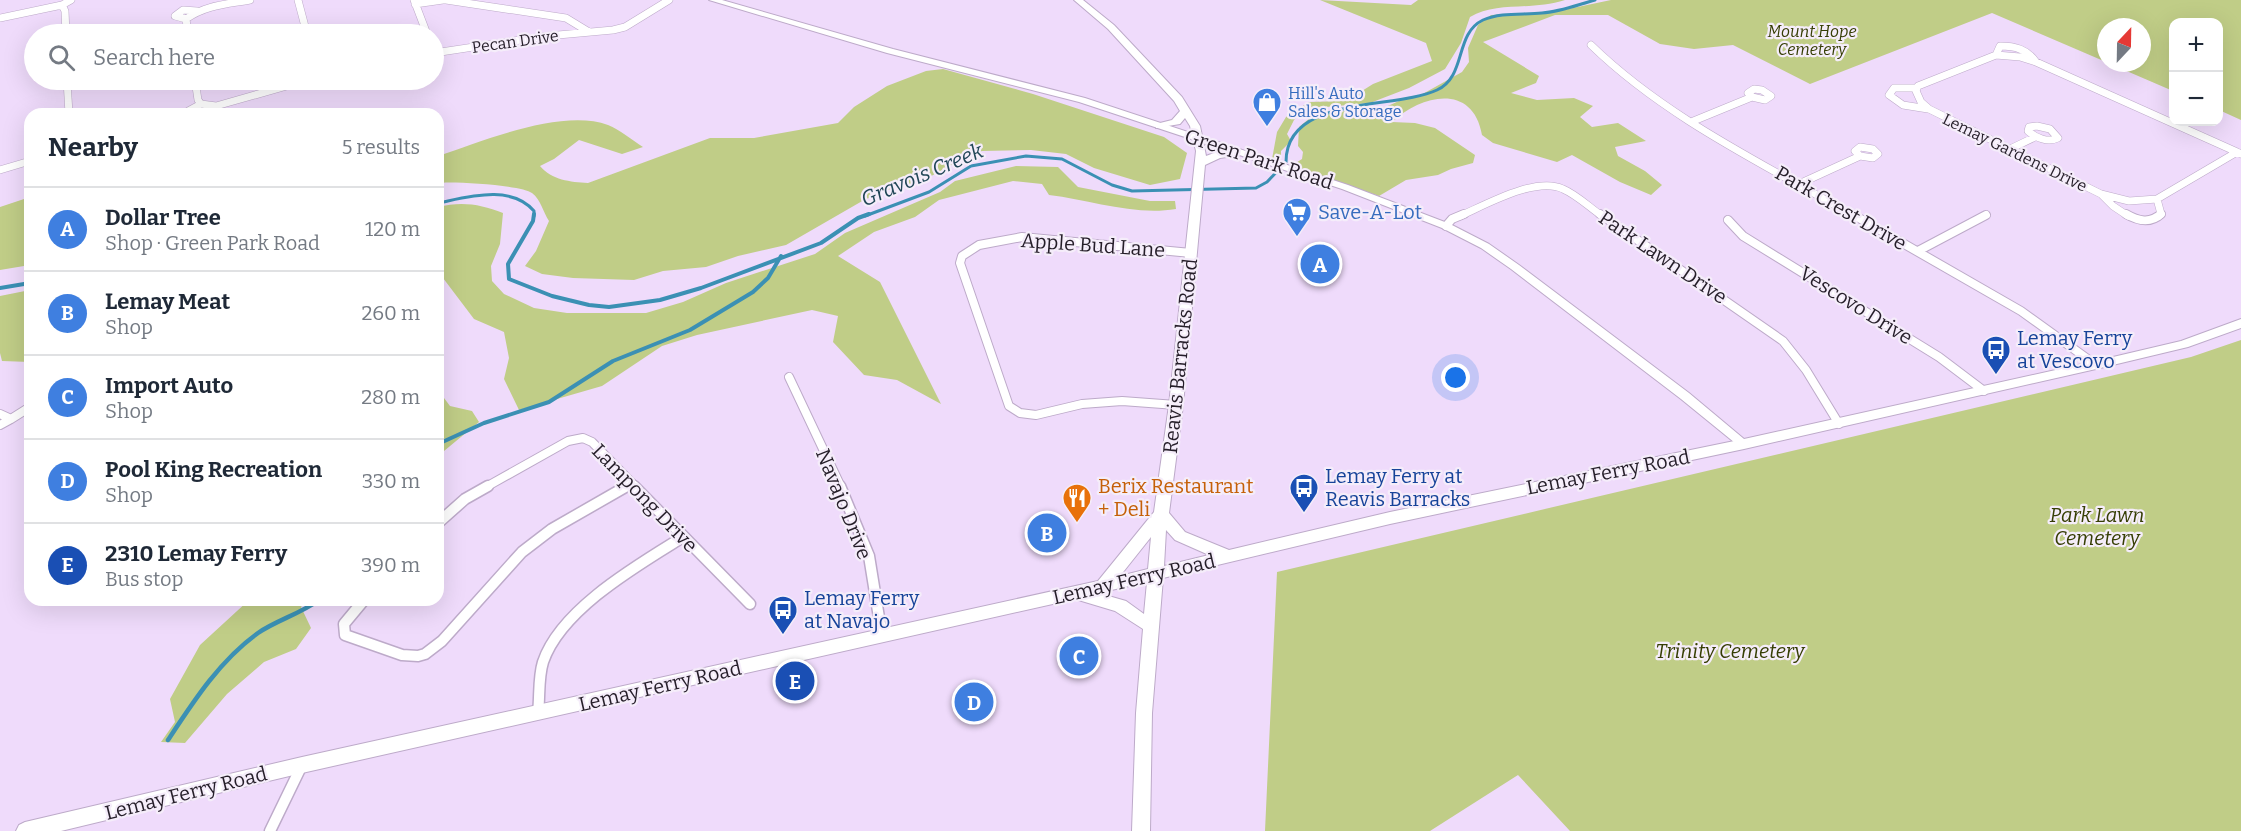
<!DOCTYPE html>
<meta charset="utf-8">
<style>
:root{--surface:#fff;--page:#f2f2f3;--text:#1f2937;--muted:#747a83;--line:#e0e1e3;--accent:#ea580c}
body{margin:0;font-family:Bitter,serif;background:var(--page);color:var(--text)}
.controls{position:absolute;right:18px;top:18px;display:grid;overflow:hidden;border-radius:12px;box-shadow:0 6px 24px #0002}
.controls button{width:54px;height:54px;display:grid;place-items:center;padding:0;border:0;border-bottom:2px solid var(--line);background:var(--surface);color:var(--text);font:30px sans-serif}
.compass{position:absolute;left:2097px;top:18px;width:54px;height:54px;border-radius:50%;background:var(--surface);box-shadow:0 6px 24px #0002;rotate:22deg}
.you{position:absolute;left:1456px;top:378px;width:21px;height:21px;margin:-15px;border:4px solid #fff;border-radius:50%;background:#1a73e8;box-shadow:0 0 0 9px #1a73e833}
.badge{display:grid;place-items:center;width:39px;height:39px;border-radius:50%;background:var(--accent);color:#fff;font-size:20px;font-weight:700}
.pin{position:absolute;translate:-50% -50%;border:3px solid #fff;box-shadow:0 2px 6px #0006}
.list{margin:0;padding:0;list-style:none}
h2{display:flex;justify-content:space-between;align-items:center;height:78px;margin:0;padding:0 24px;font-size:26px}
h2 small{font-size:20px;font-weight:400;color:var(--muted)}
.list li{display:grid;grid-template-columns:39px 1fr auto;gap:18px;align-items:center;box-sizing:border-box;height:84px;padding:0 24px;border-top:2px solid var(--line)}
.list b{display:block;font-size:22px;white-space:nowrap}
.list p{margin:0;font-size:20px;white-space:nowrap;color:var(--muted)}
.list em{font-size:20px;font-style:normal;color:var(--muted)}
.icon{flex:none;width:33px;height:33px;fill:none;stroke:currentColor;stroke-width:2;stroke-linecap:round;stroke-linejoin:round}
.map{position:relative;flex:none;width:2241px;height:831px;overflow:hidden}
.search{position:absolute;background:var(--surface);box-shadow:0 6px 24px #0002;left:24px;top:24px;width:420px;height:66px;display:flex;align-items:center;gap:15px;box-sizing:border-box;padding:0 21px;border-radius:33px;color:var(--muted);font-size:22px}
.panel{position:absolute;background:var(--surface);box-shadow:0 6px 24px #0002;left:24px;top:108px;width:420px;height:498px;border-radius:18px}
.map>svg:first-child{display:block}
.green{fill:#c0cd87}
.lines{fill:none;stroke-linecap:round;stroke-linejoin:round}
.stream-far2{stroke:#3b90b4;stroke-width:3}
.stream-far1{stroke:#3b90b4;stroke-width:4}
.stream{stroke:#3b90b4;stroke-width:4.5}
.minor-far2-casing{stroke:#bdaac9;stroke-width:8}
.minor-far1-casing{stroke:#bdaac9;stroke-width:10}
.minor-casing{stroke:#bdaac9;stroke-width:13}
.tertiary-casing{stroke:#bdaac9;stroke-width:2}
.secondary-casing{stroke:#bdaac9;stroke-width:2}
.minor-far2{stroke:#fff;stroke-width:7}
.minor-far1{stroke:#fff;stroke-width:8}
.minor{stroke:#fff;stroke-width:10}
.tertiary{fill:#fff;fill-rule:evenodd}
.secondary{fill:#fff;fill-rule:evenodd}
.labels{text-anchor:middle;stroke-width:4.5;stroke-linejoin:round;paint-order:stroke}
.far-park-label{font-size:16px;font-style:italic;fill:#363e04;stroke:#f5edfa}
.far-street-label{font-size:16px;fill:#251e29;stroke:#f5edfa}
.far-shop-label{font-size:16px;fill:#366cbe;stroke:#f5edfa;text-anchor:start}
.street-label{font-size:20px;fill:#251e29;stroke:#f5edfa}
.shop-label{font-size:20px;fill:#366cbe;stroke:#f5edfa;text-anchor:start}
.transit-label{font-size:20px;fill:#164399;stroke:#f5edfa;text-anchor:start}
.food-label{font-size:20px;fill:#c56008;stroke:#f5edfa;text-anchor:start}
.park-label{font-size:20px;font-style:italic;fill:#363e04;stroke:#f5edfa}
.water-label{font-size:21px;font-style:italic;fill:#214657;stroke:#f5edfa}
</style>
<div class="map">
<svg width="2241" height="831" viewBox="0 0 2241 831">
<rect width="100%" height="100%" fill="#efdbfb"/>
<path class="green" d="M1320 0 1411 5 1418 0H1565C1532 11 1497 1 1470 17L1461 43 1445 69 1409 88 1370 103 1304 109 1294 120 1287 134 1291 141 1281 151V162L1272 159 1277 132 1286 117 1309 102 1346 101 1373 84 1432 61 1426 43Z
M1611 0H2241V120L2219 110 2218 22H2174L2173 91 2108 63H2142V27H2106V62L1992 13 1810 84 1733 45 1694 49 1660 44 1608 15H1555L1483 42 1539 76 1536 83 1511 93 1537 100 1574 98 1593 106 1580 117 1592 127 1618 123 1646 141 1615 147 1618 156 1645 171 1662 185 1651 195 1620 182 1572 155 1557 162 1493 143 1482 135C1473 83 1422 94 1392 122L1415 123 1435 128 1475 155 1473 163 1451 169 1438 175 1406 180 1379 196 1291 166 1302 159 1303 152 1298 146 1299 127 1310 118 1332 112 1381 109 1399 101 1419 96 1462 72 1469 62 1468 48 1478 25 1491 15 1554 12Z
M943 69 1033 94 1164 137 1187 153 1180 179 1150 185 1094 168 1066 154 1031 150 982 151 970 155 922 181 891 189 864 200 786 245 738 256 706 267 663 271 634 280 573 278 542 274 525 266 536 251 549 221C543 212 541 200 532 193 522 185 452 181 438 183V156C483 141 562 108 608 125 620 130 632 140 643 147L622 154 579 140 554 159 540 166C552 180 570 182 588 183L710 138H754L838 123 854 107 887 86 926 71Z
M1016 166 1058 167 1078 187 1150 201H1175L1176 209C1134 216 1091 200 1049 195L1042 184 1013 181 939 200 915 217 874 232 838 256 880 282 941 404 897 380 864 375 833 342 838 316 812 310 697 335 662 346 602 386 519 410 504 379 509 358 504 332 474 319 443 278 438 277V207C461 201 481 204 503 213L500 244 491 266 492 281 504 294 534 308 567 313H646L683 302 726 283 815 254 845 233 940 192 955 181Z
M30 197V265L0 270V207Z
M30 290V362L2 361 0 353V296Z
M2241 340V831H1570L1518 775 1430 831H1265L1277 572 2191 357Z
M438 390 450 406 472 411 479 422 438 456Z
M249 600H307L301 607 311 628 296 649 264 662 227 694 185 743 161 742 175 722 170 699 200 645Z"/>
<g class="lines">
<path class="stream-far2" d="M438 203C468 197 511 184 534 211V216
M865 216 929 192 971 166 1026 156 1062 159 1112 185 1132 191 1256 188 1267 182 1286 162C1286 95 1394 110 1437 90 1467 76 1454 34 1483 20 1501 12 1523 15 1542 13 1560 12 1577 5 1595 0"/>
<path class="stream-far1" d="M534 214 533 221 508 264 509 279 552 296 589 305 609 307 660 300 701 288 821 243 858 218 869 214
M0 288 30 283
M438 444 484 423 549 402 613 361 690 330 753 292 768 278 781 256"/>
<path class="stream" d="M168 740C193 702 220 660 258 633 277 620 300 614 319 600"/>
<g class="minor-far2-casing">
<path id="minor-far2" d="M298 0 307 34
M414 0 427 34
M446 0 566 18 589 32
M415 4 443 0
M62 5 65 11 66 34
M0 18 62 5 71 0
M186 19 175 16 183 10 197 11
M188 34 186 19C205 5 228 4 250 0
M1591 45C1666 118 1764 164 1854 216
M434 53 547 36 613 30 625 27 669 0
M1996 55 2000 46C2015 46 2027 49 2036 62
M1996 55 2020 57 2036 62 2237 152 2157 199 2129 201 2101 194 1929 109 1921 102 1916 91 1918 86Z
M67 80 69 114
M195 80 198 100 201 104 216 106 308 80
M1917 88H1894L1889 95 1903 105 1928 109
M1754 89 1762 90 1771 96 1765 100 1752 97 1748 93Z
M187 114 188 111 201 104
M1691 122 1752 97
M2037 126 2050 129 2058 138C2048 143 2036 138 2028 131L2029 127Z
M1860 147 1873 149 1878 154 1873 158 1860 156 1855 151Z
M2010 149 2035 137
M2237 152 2241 154
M0 170 30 161
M1799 184 1860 156
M2101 194 2113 206 2128 216
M2157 199 2161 214 2159 216
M1460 216C1485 205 1536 176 1563 189 1577 195 1589 207 1602 216"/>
</g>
<g class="minor-far1-casing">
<path id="minor-far1" d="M1600 214 1783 341 1806 370 1839 424
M1852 214 2021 311 2096 365
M2126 214C2138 221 2150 224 2161 214
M1728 220 1743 236 1939 357 1984 391
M1446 226 1452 219 1464 214
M1918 251 1986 215
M789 377 841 487
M1176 405 1122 401 1082 404 1036 415 1020 413 1009 406 960 263 962 256 979 245 1022 237 1191 253
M0 414 11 419 30 407
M0 425 11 419
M486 487 568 441 583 438 592 442 636 487
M624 487 632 483"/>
</g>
<g class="minor-casing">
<path id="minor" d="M634 486 750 604
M840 486 869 556 882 636
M438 523 465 499 488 486
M364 600 344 624 345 635 402 655 418 656 425 654 442 641 522 552 552 529 627 486
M538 713C540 696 538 678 543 662 561 609 638 565 683 537
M270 831 302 765"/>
</g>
<g class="tertiary-casing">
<path id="tertiary" d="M709 0H722L893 49 1085 98 1348 185 1450 224 1489 244 1519 265 1689 393 1750 444 1748 447H1740L1681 399 1511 269 1481 248 1442 228 1342 189 1079 102 887 53Z"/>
</g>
<g class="secondary-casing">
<path id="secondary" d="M1074 0H1083L1114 25 1182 97 1200 126 1206 156C1216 152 1236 145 1245 152L1240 155 1220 158 1205 165 1183 405 1169 513 1185 532 1229 550 1390 512 1744 439 2096 361 2181 341 2241 319V328L2188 347 2096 369 1744 449 1390 524 1163 578 1152 713 1150 831H1132L1136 713 1143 629 1115 611 1075 599 302 773 61 831H16L19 825 25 822 302 757 1098 581 1154 512 1169 405 1196 151 1190 126 1185 118 1180 124 1156 128V124L1172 120 1180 111 1174 101 1108 29ZM1166 530 1175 540 1209 555 1164 566ZM1151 537 1148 569 1120 576ZM1147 582 1144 614 1126 601 1098 593Z"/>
</g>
<use href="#minor-far2" class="minor-far2"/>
<use href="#minor-far1" class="minor-far1"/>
<use href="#minor" class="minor"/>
<use href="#tertiary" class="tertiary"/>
<use href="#secondary" class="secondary"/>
</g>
<defs>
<g id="shop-pin" transform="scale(1.5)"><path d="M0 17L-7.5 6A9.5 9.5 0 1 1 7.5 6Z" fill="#3f7fe0" stroke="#f5edfa"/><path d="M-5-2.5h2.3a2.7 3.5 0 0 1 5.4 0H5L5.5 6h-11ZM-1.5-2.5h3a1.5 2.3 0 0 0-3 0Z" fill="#fff"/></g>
<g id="supermarket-pin" transform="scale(1.5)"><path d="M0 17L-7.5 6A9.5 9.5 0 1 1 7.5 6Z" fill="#3f7fe0" stroke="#f5edfa"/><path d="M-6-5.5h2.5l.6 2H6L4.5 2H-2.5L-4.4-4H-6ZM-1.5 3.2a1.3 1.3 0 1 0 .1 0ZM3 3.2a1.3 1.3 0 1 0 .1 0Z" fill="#fff"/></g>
<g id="bus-pin" transform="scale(1.5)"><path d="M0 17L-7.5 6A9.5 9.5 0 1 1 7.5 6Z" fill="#1a4fb4" stroke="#f5edfa"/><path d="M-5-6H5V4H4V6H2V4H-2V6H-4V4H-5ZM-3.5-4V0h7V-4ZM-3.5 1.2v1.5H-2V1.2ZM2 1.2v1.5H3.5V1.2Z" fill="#fff"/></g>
<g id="restaurant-pin" transform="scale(1.5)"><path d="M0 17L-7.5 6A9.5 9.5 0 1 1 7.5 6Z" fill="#e8710a" stroke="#f5edfa"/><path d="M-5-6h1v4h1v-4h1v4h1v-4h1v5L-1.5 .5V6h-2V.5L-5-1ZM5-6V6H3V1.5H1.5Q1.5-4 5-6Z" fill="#fff"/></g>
</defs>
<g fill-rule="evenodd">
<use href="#shop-pin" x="1267" y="102"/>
<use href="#supermarket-pin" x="1297" y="212"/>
<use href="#bus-pin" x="1996" y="350"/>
<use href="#bus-pin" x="1304" y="488"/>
<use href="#restaurant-pin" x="1077" y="498"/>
<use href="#bus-pin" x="783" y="610"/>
</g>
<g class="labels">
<g class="far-park-label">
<text x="1812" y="37">Mount Hope<tspan x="1812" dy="18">Cemetery</tspan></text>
</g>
<g class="far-street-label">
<text transform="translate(515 41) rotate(-8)" y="6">Pecan Drive</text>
<text transform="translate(2015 152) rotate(26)" y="6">Lemay Gardens Drive</text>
</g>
<g class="far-shop-label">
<text x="1288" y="99">Hill's Auto<tspan x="1288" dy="18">Sales &amp; Storage</tspan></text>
</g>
<g class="street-label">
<text transform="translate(1259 159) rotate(18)" y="7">Green Park Road</text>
<text transform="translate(1841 208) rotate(30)" y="7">Park Crest Drive</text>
<text transform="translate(1093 245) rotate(4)" y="7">Apple Bud Lane</text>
<text transform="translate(1663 257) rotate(34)" y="7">Park Lawn Drive</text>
<text transform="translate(1856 305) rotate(32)" y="7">Vescovo Drive</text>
<text transform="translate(1180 356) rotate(-84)" y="7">Reavis Barracks Road</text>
<text transform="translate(1608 472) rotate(-11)" y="7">Lemay Ferry Road</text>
<text transform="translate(645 498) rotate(46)" y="7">Lampong Drive</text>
<text transform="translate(844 504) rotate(68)" y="7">Navajo Drive</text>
<text transform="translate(1134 579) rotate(-13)" y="7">Lemay Ferry Road</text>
<text transform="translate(660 686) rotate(-13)" y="7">Lemay Ferry Road</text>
<text transform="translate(186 793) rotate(-14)" y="7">Lemay Ferry Road</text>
</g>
<g class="shop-label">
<text x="1318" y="219">Save-A-Lot</text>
</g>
<g class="transit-label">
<text x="2017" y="345">Lemay Ferry<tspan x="2017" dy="23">at Vescovo</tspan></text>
<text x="1325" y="483">Lemay Ferry at<tspan x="1325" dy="23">Reavis Barracks</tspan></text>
<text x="804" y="605">Lemay Ferry<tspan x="804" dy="23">at Navajo</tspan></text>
</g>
<g class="food-label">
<text x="1098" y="493">Berix Restaurant<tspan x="1098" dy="23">+ Deli</tspan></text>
</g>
<g class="park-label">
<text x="2097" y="522">Park Lawn<tspan x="2097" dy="23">Cemetery</tspan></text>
<text x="1730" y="658">Trinity Cemetery</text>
</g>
<g class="water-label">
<text transform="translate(922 175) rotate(-23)" y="7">Gravois Creek</text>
</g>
</g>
</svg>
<div class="controls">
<button>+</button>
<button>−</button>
</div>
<svg class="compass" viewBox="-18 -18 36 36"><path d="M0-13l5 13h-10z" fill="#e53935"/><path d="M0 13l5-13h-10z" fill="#747a83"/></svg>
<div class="you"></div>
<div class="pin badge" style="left:1320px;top:264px;background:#3f7fe0">A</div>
<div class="pin badge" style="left:1047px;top:533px;background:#3f7fe0">B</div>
<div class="pin badge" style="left:1079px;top:656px;background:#3f7fe0">C</div>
<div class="pin badge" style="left:974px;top:702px;background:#3f7fe0">D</div>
<div class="pin badge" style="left:795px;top:681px;background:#1a4fb4">E</div>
<div class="search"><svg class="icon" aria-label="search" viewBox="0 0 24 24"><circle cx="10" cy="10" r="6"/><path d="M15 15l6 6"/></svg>Search here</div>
<section class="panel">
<h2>Nearby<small>5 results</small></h2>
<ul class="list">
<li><span class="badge" style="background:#3f7fe0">A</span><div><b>Dollar Tree</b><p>Shop · Green Park Road</p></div><em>120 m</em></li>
<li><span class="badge" style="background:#3f7fe0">B</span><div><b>Lemay Meat</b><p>Shop</p></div><em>260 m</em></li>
<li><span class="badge" style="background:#3f7fe0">C</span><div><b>Import Auto</b><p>Shop</p></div><em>280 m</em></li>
<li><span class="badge" style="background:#3f7fe0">D</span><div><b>Pool King Recreation</b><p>Shop</p></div><em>330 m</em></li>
<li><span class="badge" style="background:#1a4fb4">E</span><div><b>2310 Lemay Ferry</b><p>Bus stop</p></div><em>390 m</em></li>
</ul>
</section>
</div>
